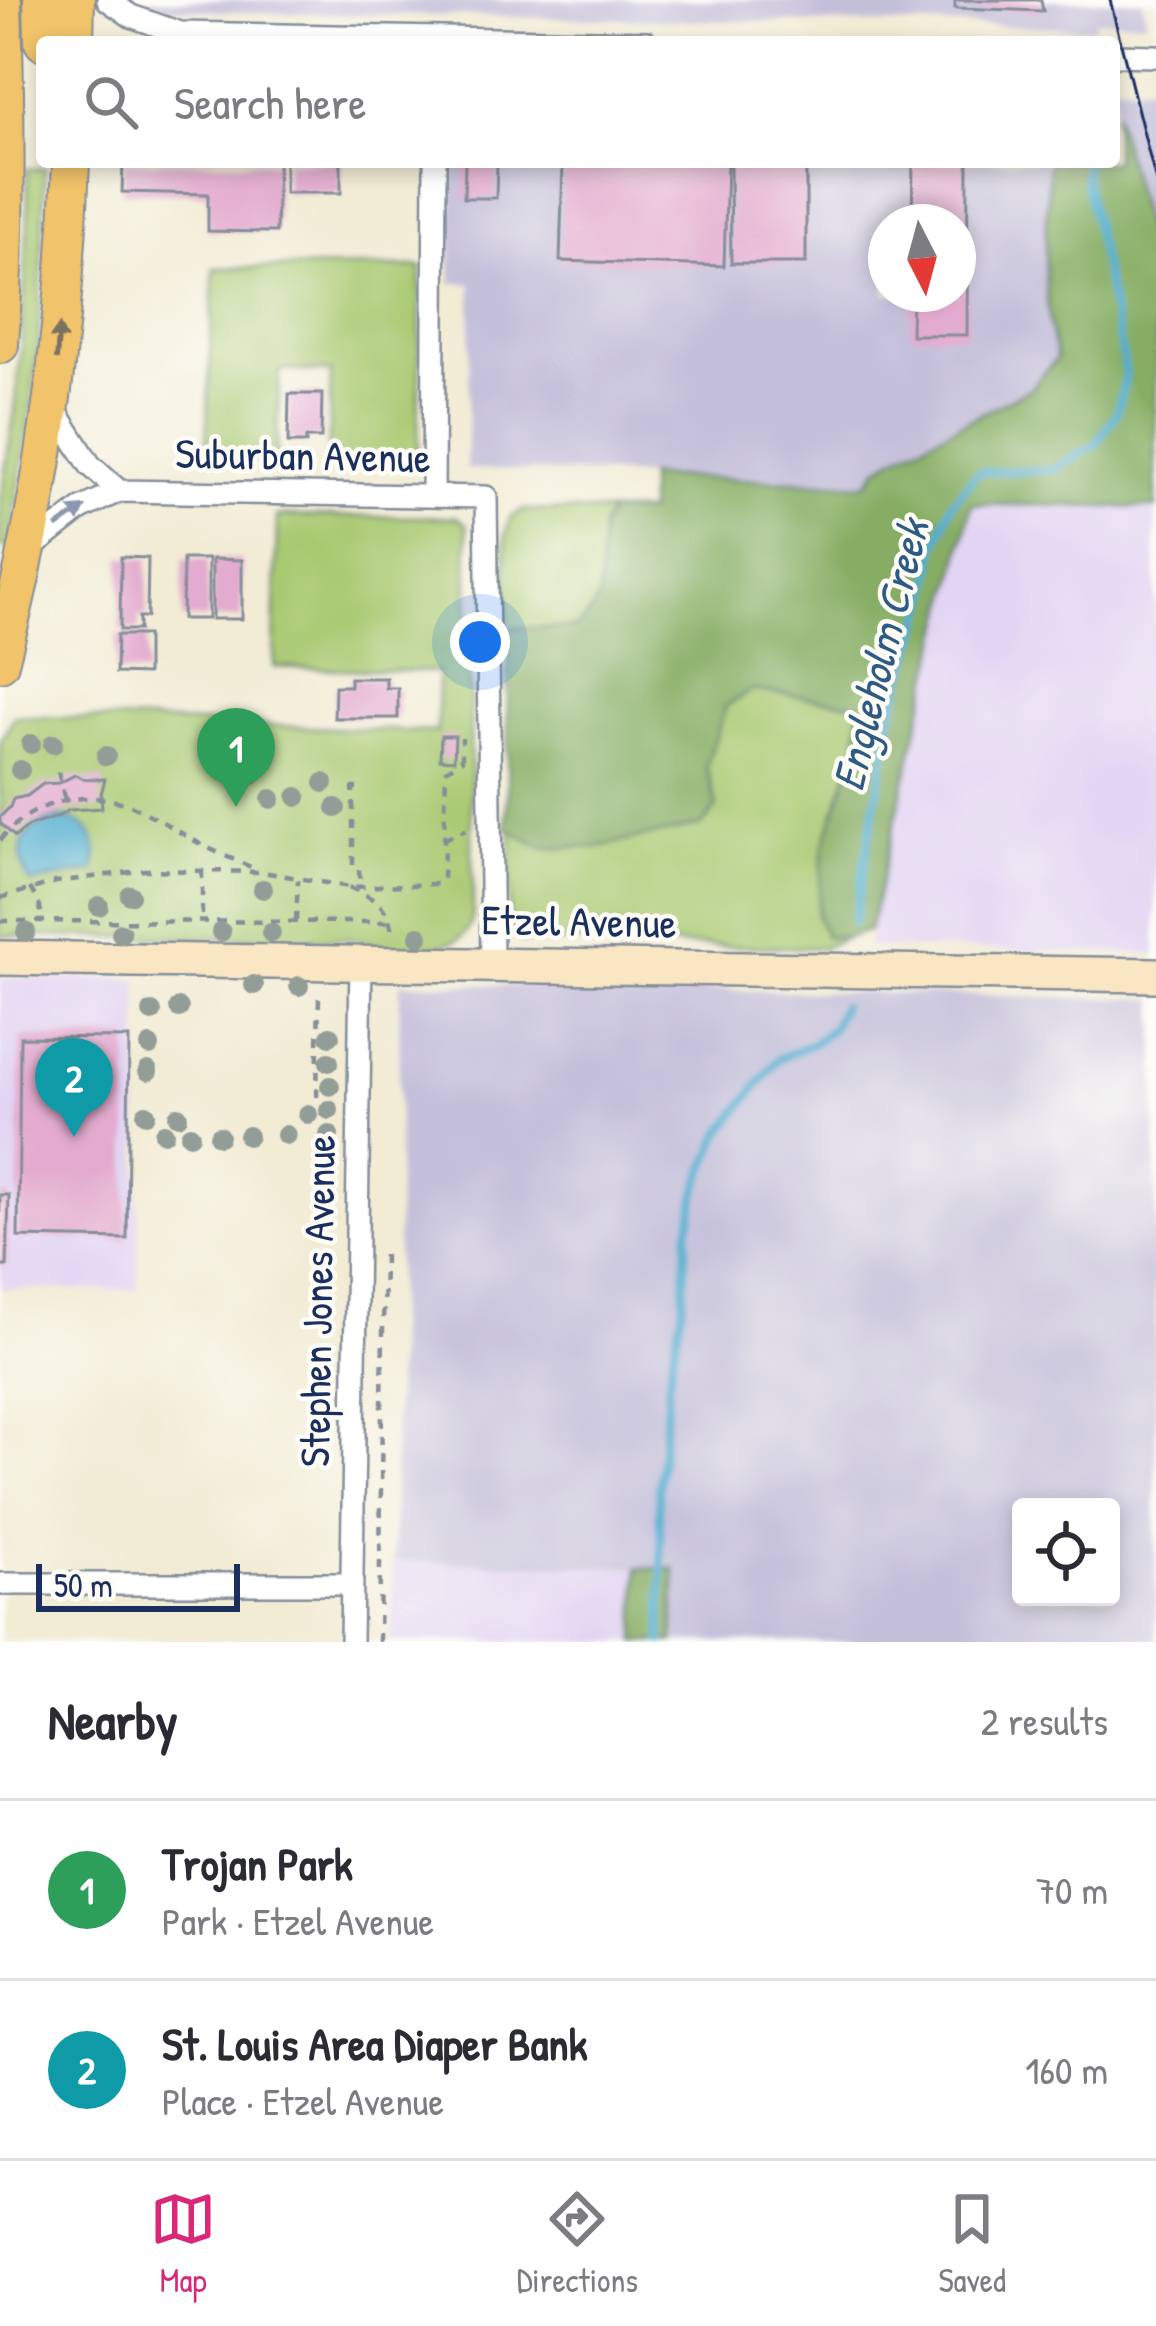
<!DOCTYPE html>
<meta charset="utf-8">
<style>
:root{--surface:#fff;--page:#f7f7f7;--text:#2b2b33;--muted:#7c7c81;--line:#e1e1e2;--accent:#db2777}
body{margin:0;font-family:"Patrick Hand",sans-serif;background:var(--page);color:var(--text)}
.controls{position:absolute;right:36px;bottom:36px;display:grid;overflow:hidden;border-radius:12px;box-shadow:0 6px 18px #0003}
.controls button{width:108px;height:108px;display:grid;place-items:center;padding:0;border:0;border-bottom:3px solid var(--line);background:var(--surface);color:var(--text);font:60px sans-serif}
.compass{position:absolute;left:868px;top:204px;width:108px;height:108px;border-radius:50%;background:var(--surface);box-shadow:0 6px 18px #0003;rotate:174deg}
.scale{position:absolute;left:36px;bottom:30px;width:204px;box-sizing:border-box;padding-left:12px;border:6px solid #1b2f5e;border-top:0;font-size:33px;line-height:42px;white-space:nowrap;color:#1b2f5e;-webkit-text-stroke:9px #fdfcf7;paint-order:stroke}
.you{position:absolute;left:480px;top:642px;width:42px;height:42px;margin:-30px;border:9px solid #fff;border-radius:50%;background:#1a73e8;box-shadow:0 0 0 18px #1a73e833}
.badge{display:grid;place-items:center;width:78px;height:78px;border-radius:50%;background:var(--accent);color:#fff;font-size:39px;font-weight:700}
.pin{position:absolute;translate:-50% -99px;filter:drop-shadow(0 3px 6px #0008)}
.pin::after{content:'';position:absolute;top:63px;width:42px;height:36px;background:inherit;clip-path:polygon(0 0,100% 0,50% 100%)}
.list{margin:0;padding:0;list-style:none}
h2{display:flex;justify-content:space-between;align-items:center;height:156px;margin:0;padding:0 48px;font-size:51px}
h2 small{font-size:39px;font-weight:400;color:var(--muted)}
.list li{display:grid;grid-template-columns:78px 1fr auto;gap:36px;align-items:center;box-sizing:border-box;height:180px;padding:0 48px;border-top:3px solid var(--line)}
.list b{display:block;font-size:45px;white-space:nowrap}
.list p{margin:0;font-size:39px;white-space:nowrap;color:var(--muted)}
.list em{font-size:39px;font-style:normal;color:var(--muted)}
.icon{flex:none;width:66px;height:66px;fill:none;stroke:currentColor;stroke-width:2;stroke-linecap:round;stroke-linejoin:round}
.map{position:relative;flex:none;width:1156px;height:1642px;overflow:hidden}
.search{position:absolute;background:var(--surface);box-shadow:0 6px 18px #0003;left:36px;right:36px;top:36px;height:132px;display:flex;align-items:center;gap:30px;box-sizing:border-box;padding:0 42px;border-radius:12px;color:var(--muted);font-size:45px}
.sheet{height:516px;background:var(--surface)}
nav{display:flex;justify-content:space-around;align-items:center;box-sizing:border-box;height:168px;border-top:3px solid var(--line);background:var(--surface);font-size:33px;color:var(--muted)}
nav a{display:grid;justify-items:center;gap:6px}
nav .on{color:var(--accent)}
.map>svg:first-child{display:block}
.built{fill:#e2d4f3}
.industrial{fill:#c5c0da;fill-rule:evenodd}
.green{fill:#a9c971;stroke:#627c68;stroke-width:3}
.forest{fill:#86ad63;stroke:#506e60;stroke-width:3}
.water{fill:#52aed0;stroke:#366e97;stroke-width:3}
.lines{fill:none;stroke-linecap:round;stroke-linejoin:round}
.stream{stroke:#52aed0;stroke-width:8}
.building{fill:#e3abcf}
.street-casing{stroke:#868e9a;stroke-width:26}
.secondary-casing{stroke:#868e9a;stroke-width:38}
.primary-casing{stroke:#868e9a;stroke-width:40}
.path{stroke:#868e9a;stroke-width:4.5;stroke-dasharray:9 9;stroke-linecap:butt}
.street{stroke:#fff;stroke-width:21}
.secondary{stroke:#f9e7c3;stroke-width:33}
.primary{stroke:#f1c36a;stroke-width:36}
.tram{stroke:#1b2f5e;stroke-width:3}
.tree{fill:#939d97}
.oneway{fill:#7b7263}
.oneway2{fill:#8d97ae}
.labels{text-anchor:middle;stroke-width:9;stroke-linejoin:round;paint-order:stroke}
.street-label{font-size:42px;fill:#1b2f5e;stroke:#fdfcf7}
.water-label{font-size:45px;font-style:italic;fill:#2e5b86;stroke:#fdfcf7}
</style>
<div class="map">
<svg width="1156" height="1642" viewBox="0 0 1156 1642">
<rect width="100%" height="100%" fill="#fdfcf7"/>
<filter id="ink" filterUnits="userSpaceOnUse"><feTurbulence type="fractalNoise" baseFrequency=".00833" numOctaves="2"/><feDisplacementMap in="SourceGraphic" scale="24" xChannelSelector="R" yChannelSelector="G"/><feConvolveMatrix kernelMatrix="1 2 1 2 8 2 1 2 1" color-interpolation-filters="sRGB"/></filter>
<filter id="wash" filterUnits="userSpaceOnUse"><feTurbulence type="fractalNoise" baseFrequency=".004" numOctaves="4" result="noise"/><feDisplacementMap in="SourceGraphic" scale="48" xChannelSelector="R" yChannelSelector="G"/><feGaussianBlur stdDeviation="2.7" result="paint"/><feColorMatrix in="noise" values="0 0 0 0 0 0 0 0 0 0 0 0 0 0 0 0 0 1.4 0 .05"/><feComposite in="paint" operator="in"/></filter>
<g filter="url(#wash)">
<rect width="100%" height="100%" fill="#f2ecd5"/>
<path class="built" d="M972 503 1156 508V954L868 947 869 930Z
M0 978 139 979 138 1290 0 1289Z
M393 1561 638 1568 636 1642H391Z"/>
<path class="industrial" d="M133 0H1142L1147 22 1099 20 1091 28 226 12 156 6Z
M1114 85 1156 86V271L1114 111Z
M453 162H1049L1045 294 1051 316V336L1057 359 1031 388 894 458 878 468 867 484 466 469 472 284 451 283ZM886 222H958V294H886Z
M400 983 1156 999V1642H674V1569L393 1561ZM1021 1507H1111V1597H1021Z"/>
<path class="green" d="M45 168 39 336 31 411 9 549 0 547V500L15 410 22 334 28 216 27 169Z
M421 267 418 461 328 459 331 372 280 370 276 459H206L214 268Z
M522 510 609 512 601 528 599 598 590 615 575 628H508L505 536 510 518Z
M277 516 457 517 467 525 473 914C471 924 469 932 460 938 443 951 375 951 358 939L0 936V741L15 716 437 732 438 672 274 667Z
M752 690 859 704 858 743 824 845 817 916 825 936 846 938 821 948 623 944 610 929H586V936L578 942 522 941 513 935 509 913 511 830 542 848 717 807 706 766 726 706Z"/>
<path class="forest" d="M1114 111 1156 271V508L972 504 869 930 846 938 825 936 817 916 824 845 858 743 859 704 752 690 726 706 706 766 717 807 703 825 597 847 542 848 507 828 508 628H575L590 615 599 598 601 528 609 512H648V476L867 484 878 468 894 458 1031 388 1057 358C1039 295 1047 228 1049 162H1114Z
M638 1568 675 1569 674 1642H636Z"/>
<path class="water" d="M58 818C89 819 102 842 94 871L30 883C12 850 21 827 58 818Z"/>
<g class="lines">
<path class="stream" d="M854 922 892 714 928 600 936 546 952 503 978 472 1053 470 1096 445 1117 412 1126 373 1085 182V162
M662 1642V1562L658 1490 670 1370 683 1304 687 1238 699 1184 720 1135 778 1059 814 1043 832 1028 842 1006"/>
</g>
<g id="blocks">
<path class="building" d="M955 0H1041L1043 11 955 8Z
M123 162H278L276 232 208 231V194L122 192Z
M285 162H341V193H285Z
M465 162H497L496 198H464Z
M563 162H727L724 266 560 261Z
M730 162H806V263H731Z
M913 162H968L967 335H911L912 294H958V222H912Z
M289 394H322L321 438H306V443H288Z
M121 557 148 558 147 617H139V630H120Z
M183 559H208V619H182Z
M212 559 242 560V619H212Z
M117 635H147V674L116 673Z
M350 678H386V688H398V718H334L335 686H350Z
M441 736H455L454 760 440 759Z
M75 775 84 779H105L101 794 102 808 69 810 57 817 28 826 15 837 0 823V817L10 807 13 799 27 796 43 784 59 783Z
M20 1037 129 1038 127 1239 18 1237Z
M0 1195H9L7 1266H0Z"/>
</g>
</g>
<g filter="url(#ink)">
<use href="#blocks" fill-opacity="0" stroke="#868e9a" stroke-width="3"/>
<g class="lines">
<g class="street-casing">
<path id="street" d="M108 0 131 16 180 33 646 42
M1114 55 1156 56
M53 407 90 465 119 491
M433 496 435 162
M30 549 81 509 119 491 486 497 492 964
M0 1584H351
M351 1642 361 961"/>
</g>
<g class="secondary-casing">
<path id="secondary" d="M0 958 1156 975"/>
</g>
<g class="primary-casing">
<path id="primary" d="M42 0 43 42
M75 42 76 0
M0 345C8 230 6 115 3 0
M0 663C44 500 65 331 71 162"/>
</g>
<path class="path" d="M58 772 65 800
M357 788H353V867L359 869 360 887
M444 839 466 829
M0 840C31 802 84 788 130 805 153 815 175 830 197 842 217 853 237 861 258 870
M202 870V921
M349 887C377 901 388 903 393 937
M30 888 39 903 43 921
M0 898 56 882 145 870 263 872 349 887 437 884 443 880 446 770 462 760V738
M0 921 390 922
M296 921 298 880
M317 1097 319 995
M379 1642 384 1253"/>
<use href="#street" class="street"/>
<use href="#secondary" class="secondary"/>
<use href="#primary" class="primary"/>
<path class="tram" d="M1110 0 1156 182"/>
</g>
<g class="tree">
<circle cx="31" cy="744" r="10"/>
<circle cx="53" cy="744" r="10"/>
<circle cx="106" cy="756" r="10"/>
<circle cx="20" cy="770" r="10"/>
<circle cx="252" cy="775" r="10"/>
<circle cx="324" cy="783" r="10"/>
<circle cx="297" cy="797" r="10"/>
<circle cx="271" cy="799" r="10"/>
<circle cx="336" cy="808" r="10"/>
<circle cx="263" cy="889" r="10"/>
<circle cx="130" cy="895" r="10"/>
<circle cx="99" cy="906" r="10"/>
<circle cx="26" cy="932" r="10"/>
<circle cx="221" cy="932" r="10"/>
<circle cx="121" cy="933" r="10"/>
<circle cx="271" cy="933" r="10"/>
<circle cx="419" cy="936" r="10"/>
<circle cx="254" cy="985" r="10"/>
<circle cx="299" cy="986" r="10"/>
<circle cx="179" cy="1008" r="10"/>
<circle cx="152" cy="1012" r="10"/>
<circle cx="330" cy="1036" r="10"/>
<circle cx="150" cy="1046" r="10"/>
<circle cx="329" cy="1062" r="10"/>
<circle cx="148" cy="1071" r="10"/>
<circle cx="330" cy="1086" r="10"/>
<circle cx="329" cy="1110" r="10"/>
<circle cx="146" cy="1114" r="10"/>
<circle cx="308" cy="1114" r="10"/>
<circle cx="178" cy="1116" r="10"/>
<circle cx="164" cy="1133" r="10"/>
<circle cx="190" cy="1135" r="10"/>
<circle cx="286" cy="1135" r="10"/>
<circle cx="329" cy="1135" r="10"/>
<circle cx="219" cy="1136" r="10"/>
<circle cx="248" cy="1136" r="10"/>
</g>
<defs><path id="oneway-solid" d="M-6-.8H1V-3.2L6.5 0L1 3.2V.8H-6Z" transform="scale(3)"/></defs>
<use class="oneway" href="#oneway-solid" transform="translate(58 342) rotate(-85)"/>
<use class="oneway2" href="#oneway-solid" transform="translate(71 517) rotate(-35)"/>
</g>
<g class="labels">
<g class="street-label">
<text transform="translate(303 455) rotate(1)" y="15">Suburban Avenue</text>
<text transform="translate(579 921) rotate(1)" y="15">Etzel Avenue</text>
<text transform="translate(317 1301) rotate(-89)" y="15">Stephen Jones Avenue</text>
</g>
<g class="water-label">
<text transform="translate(880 655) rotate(-76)" y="16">Engleholm Creek</text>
</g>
</g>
</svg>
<div class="controls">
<button><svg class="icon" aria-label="locate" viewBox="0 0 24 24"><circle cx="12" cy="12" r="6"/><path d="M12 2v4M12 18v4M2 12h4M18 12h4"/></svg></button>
</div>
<svg class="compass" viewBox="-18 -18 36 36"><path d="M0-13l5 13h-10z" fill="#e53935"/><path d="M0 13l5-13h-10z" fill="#7c7c81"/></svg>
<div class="scale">50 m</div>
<div class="you"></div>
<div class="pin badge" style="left:236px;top:807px;background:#2e9e5b">1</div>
<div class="pin badge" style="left:74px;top:1137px;background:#0f9aa8">2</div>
<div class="search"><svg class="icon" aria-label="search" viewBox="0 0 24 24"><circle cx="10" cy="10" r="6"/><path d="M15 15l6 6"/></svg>Search here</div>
</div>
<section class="sheet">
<h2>Nearby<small>2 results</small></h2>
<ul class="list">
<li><span class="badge" style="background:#2e9e5b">1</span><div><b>Trojan Park</b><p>Park · Etzel Avenue</p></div><em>70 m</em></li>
<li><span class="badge" style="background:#0f9aa8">2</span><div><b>St. Louis Area Diaper Bank</b><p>Place · Etzel Avenue</p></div><em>160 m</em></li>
</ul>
</section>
<nav>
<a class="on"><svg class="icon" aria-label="map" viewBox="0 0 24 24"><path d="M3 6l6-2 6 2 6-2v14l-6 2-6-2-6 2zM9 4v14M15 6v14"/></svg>Map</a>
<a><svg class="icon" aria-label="directions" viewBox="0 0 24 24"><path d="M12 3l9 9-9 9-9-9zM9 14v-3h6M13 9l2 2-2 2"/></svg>Directions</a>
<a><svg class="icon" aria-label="saved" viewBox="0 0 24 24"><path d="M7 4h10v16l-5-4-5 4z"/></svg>Saved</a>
</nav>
